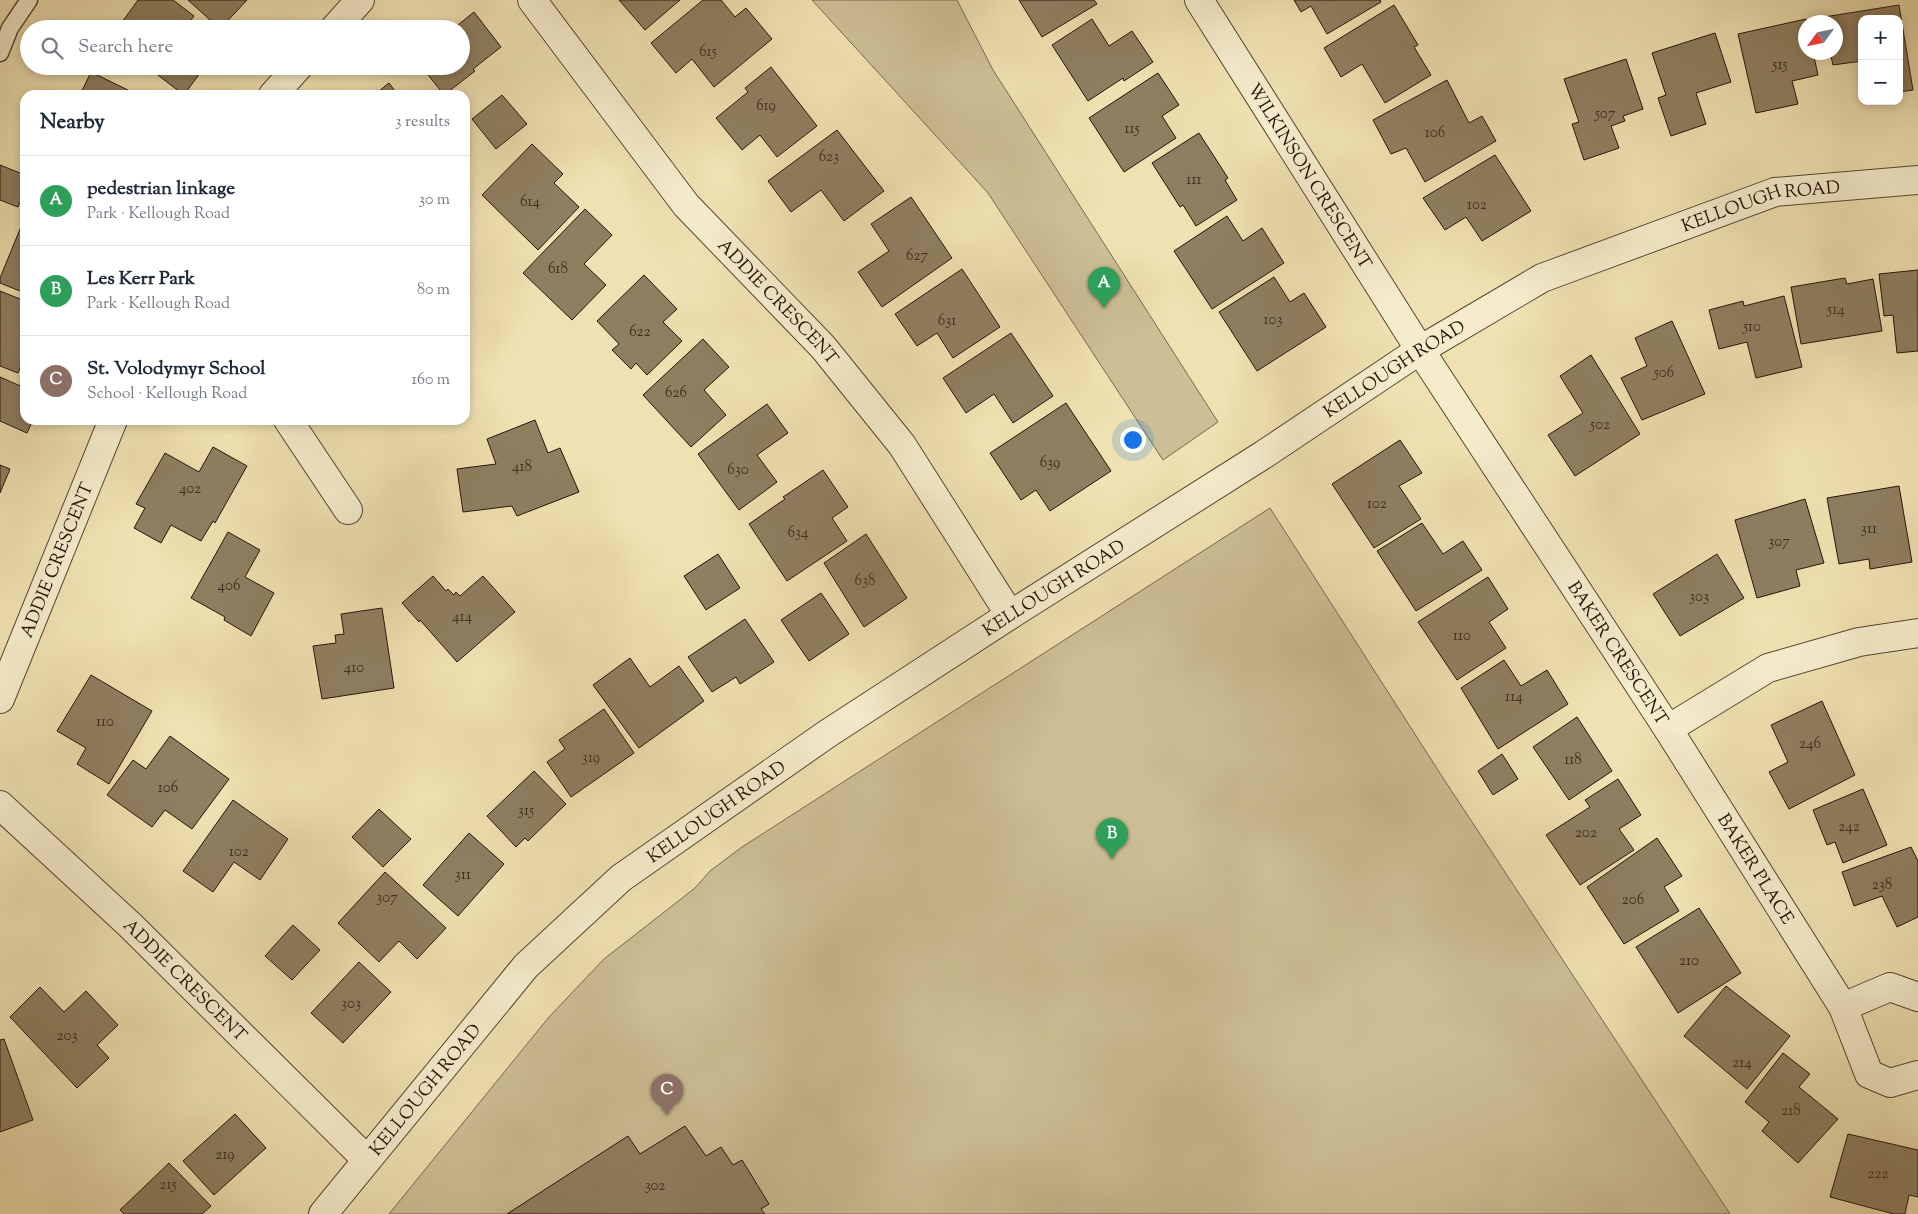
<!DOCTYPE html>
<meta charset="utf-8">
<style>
:root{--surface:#fff;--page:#f2f2f3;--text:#1f2937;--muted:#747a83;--line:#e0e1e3;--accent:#8f2418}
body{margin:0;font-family:"Sorts Mill Goudy",serif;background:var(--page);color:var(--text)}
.controls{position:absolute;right:15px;top:15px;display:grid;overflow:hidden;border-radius:10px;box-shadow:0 2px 8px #0003}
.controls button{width:45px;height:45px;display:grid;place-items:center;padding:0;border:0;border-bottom:1px solid var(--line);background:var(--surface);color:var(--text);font:25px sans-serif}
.compass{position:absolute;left:1798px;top:15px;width:45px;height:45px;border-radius:50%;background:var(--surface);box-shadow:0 2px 8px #0003;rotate:237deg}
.you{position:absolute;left:1132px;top:439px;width:18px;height:18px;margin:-12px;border:4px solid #fff;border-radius:50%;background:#1a73e8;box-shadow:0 0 0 8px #1a73e833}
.badge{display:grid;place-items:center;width:32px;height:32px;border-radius:50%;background:var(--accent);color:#fff;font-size:16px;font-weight:700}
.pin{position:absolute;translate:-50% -41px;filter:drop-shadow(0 1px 2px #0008)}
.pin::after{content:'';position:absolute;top:26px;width:18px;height:15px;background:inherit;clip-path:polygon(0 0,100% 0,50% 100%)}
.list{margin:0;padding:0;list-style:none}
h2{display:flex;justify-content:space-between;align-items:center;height:65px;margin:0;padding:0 20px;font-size:21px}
h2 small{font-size:16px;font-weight:400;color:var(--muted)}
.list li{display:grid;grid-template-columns:32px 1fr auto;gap:15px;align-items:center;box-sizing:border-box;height:90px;padding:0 20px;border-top:1px solid var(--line)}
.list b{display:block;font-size:19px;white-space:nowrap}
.list p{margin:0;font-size:16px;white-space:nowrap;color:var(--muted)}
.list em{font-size:16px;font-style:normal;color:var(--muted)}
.icon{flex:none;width:28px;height:28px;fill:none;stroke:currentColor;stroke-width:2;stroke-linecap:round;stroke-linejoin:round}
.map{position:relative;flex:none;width:1918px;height:1214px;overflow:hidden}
.search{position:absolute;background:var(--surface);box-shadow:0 2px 8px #0003;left:20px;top:20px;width:450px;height:55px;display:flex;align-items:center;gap:12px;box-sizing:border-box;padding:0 18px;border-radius:28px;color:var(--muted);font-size:19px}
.panel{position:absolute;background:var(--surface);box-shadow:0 2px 8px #0003;left:20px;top:90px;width:450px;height:335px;border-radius:15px}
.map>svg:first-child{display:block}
.green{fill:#ccbe95;stroke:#786950}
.building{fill:#8e7f61;stroke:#24140a}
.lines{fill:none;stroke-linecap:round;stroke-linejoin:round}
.lane-casing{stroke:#574734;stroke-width:19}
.street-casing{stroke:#574734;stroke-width:30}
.lane{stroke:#f5eccc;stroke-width:16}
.street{stroke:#f5eccc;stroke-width:28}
.labels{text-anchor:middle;stroke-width:5;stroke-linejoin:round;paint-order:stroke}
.number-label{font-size:15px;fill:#3e2f20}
.street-label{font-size:18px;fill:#24140a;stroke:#f5eccc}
</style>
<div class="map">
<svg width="1918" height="1214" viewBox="0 0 1918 1214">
<rect width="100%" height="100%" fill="#efe1b1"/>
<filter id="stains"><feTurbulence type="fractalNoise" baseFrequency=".004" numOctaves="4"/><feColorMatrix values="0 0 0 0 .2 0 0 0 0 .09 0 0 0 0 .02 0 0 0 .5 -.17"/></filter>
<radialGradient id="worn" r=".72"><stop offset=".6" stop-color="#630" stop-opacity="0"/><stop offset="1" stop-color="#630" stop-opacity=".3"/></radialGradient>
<path class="green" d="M812 0H957L993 70 1218 422 1163 460 988 193Z
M1270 508 1445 781 1730 1214H389L549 1017 604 959 695 888 710 871 742 847Z"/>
<path class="building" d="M138 0H173L194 16 184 29H117Z
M188 0H247L220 29Z
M619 0H680L645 30Z
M703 0H721L735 17 746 8 772 39 714 87 692 59 676 73 651 43Z
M1019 0H1094L1097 4 1042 37Z
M1294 0H1380L1381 2 1327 34 1311 6 1301 12Z
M1394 5 1418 45 1414 47 1431 75 1385 103 1362 64 1341 77 1324 48Z
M1899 5 1913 90 1899 92V19H1862V61L1833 65 1830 52H1836V22H1825L1824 17Z
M474 12 501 47 473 69 475 71 444 95 421 66H461V29H453Z
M1092 19 1109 46 1132 31 1153 62 1124 81 1123 78 1088 101 1052 45Z
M1806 19V52H1813L1818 75 1792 81 1798 104 1756 113 1738 34Z
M1715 33 1731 82 1696 93 1706 124 1671 136 1658 98 1666 95 1652 53Z
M1626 59 1643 109 1623 116 1625 121 1611 126 1619 148 1584 160 1572 124 1579 122 1564 79Z
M146 66H205L184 95Z
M771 67 817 126 777 157 760 135 742 150 716 118 748 92 745 88Z
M91 72 138 95H80Z
M1158 73 1179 105 1162 116 1176 138 1124 172 1089 118Z
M1447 80 1469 123 1482 116 1496 141 1425 182 1406 148 1391 154 1373 120Z
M389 83 398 95H374Z
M502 95 527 124 496 149 472 119Z
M837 130 884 191 844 221 821 190 791 212 768 181Z
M1199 133 1228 178 1225 180 1237 200 1196 226 1183 205 1180 207 1152 163Z
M532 144 563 174 554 183 579 207 538 250 482 195Z
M1495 155 1531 211 1482 241 1466 217 1445 230 1423 198Z
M0 165 25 175V192L18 207 0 200Z
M911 197 952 258 882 307 858 272 889 251 871 224Z
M585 209 612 235 584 264 606 285 572 320 523 273Z
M1227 216 1243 241 1262 228 1284 263 1212 309 1174 251Z
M25 217V293L0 283V278Z
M962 269 1000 327 953 358 937 333 917 346 895 314Z
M1918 270V351L1897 353 1893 315 1884 316 1879 274Z
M644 275 677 309 663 322 682 341 647 375 636 363 631 369 612 350 619 344 597 321Z
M1274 277 1290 302 1304 293 1326 327 1257 371 1219 312Z
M1845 278 1847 284 1873 279 1882 331 1801 344 1791 287Z
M0 291 25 301V356L18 373 0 366Z
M1784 296 1802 367 1756 378 1747 342 1719 349 1709 310 1743 301 1744 306Z
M1672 321 1705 394 1642 420 1621 378 1647 366 1635 338Z
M1011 333 1053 396 1013 423 994 394 966 413 943 378Z
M703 339 729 367 704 390 726 415 691 447 643 395Z
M1591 355 1640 434 1575 476 1548 435 1583 413 1560 376Z
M0 377 25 388V420H33L27 433 0 421Z
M1066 403 1111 471 1050 511 1036 490 1021 500 990 453Z
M767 404 788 433 757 455 777 482 739 510 698 454Z
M535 420 548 453 560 448 579 492 517 516 512 506 463 512 457 469 496 464 487 439Z
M1400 440 1422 473 1399 486 1421 519 1374 548 1332 484Z
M213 447 247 466 215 523 213 521 201 541 171 525 161 543 134 528 145 508 136 504 165 453 199 472Z
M0 465 10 469 0 493Z
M823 470 848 507 832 518 847 541 787 581 749 524 785 499 783 497Z
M1899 486 1912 562 1870 569 1869 559 1839 564 1827 498Z
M1805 499 1824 563 1796 570 1800 586 1757 598 1735 520Z
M1422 523 1443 554 1463 541 1482 570 1416 611 1377 551Z
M228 532 260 550 245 577 274 593 251 636 224 620 225 617 191 598Z
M866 534 907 598 864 627 824 563Z
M718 554 740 588 706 610 684 576Z
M1717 554 1744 598 1680 636 1653 594Z
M433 576 446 591 448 589 454 595 456 592 460 596 483 576 515 612 457 662 420 620 419 622 402 603Z
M1488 577 1508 609 1489 622 1506 648 1457 680 1418 622Z
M821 593 849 634 809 661 781 620Z
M382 608 394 688 322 699 313 646 336 643 335 635 344 634 341 614Z
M745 619 774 662 740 684 736 677 712 692 688 657Z
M630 658 650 687 679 666 704 701 639 748 593 685Z
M1504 660 1521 686 1547 670 1568 704 1498 749 1461 688Z
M91 675 152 711 109 784 77 764 86 748 57 731Z
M1822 701 1855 775 1789 809 1769 772 1788 762 1771 725Z
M604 709 634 753 571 797 547 762 565 749 559 740Z
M1577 717 1612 771 1569 800 1533 747Z
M170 736 229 779 192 829 165 810 152 827 107 795 133 760 146 769Z
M1502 754 1518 779 1493 795 1478 771Z
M534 771 566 804 528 841 525 838 516 847 487 816Z
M1618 779 1641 815 1619 829 1634 850 1580 885 1546 835 1590 807 1585 800Z
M1863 789 1887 845 1843 863 1835 842 1827 845 1813 810Z
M233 800 288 839 260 880 234 862 213 892 183 871Z
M379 809 411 839 383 867 352 837Z
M469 833 504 864 458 916 423 885Z
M1657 838 1682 876 1664 887 1679 911 1624 944 1587 887Z
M1911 847 1918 861V917L1897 927 1882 896 1854 906 1842 872Z
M385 872 446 928 417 959 399 941 379 962 338 923Z
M1699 908 1741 973 1678 1013 1636 947Z
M293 925 320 950 292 980 265 956Z
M359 962 391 992 343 1043 311 1013Z
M1726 986 1790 1036 1747 1089 1684 1036Z
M40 987 64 1012 86 991 118 1025 97 1045 109 1058 77 1088 10 1017Z
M4 1039 33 1120 0 1132V1040Z
M1783 1053 1810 1074 1799 1087 1838 1119 1798 1163 1762 1131 1769 1122 1745 1102Z
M235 1114 266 1148 214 1195 183 1161Z
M685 1126 706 1156 721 1147 733 1165 742 1160 769 1204 761 1209 765 1214H507L628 1136 640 1154Z
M1848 1134 1918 1150V1197L1909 1195 1905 1214H1894L1830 1197Z
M169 1163 211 1206 202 1214H124L120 1210Z"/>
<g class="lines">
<g class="lane-casing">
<path id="lane" d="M0 53 10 28 29 0"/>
</g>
<g class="street-casing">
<g id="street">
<path id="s1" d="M532 0 686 205 823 347 902 445 1010 615"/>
<path id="s2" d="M1199 0 1420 350 1668 729 1768 668 1859 642 1918 633"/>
<path d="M334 29 360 0"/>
<path d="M273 95 299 66"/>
<path d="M288 420 348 510"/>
<path id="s3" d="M0 699 113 420"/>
<path id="s4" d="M1668 729 1843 1007 1869 1074 1890 1083 1918 1075"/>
<path id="s5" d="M0 805 130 925 367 1160"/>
<path d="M1843 1007 1890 987 1918 997"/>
<path id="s6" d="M323 1214 526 966 621 878 827 734 1010 615 1263 455 1420 350 1542 278 1775 192 1918 180"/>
</g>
</g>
<use href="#lane" class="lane"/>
<use href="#street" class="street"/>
</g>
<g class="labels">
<g class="number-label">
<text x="708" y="56">615</text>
<text x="1780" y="69">515</text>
<text x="766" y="110">619</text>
<text x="1605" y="118">507</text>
<text x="1132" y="133">115</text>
<text x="1435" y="137">106</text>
<text x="829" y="161">623</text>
<text x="1194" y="184">111</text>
<text x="530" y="206">614</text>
<text x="1477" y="209">102</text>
<text x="917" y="260">627</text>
<text x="558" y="273">618</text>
<text x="1836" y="314">514</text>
<text x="1273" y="324">103</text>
<text x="947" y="325">631</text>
<text x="1752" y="331">510</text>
<text x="640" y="336">622</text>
<text x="1664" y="377">506</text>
<text x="676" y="397">626</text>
<text x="1600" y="429">502</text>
<text x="1050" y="467">639</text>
<text x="522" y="471">418</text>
<text x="738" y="474">630</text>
<text x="190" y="493">402</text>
<text x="1377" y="508">102</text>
<text x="1869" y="533">311</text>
<text x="798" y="537">634</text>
<text x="1779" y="546">307</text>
<text x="865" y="585">638</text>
<text x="229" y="590">406</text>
<text x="1699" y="601">303</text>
<text x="462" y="621">414</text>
<text x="1462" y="640">110</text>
<text x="354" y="672">410</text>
<text x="1514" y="701">114</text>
<text x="105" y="726">110</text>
<text x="1810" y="748">246</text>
<text x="591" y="762">319</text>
<text x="1573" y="764">118</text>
<text x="168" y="792">106</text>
<text x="526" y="815">315</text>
<text x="1849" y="831">242</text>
<text x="1586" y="837">202</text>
<text x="239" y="856">102</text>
<text x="463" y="879">311</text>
<text x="1882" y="889">238</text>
<text x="387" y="902">307</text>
<text x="1633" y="904">206</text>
<text x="1689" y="965">210</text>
<text x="351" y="1008">303</text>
<text x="67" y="1040">203</text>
<text x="1742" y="1067">214</text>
<text x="1791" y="1115">218</text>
<text x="225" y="1159">219</text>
<text x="1878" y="1178">222</text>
<text x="168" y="1189">215</text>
<text x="655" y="1190">302</text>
</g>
<g class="street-label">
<text dy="6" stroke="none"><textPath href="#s2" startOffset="208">WILKINSON CRESCENT</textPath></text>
<text dy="6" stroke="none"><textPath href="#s6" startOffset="1781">KELLOUGH ROAD</textPath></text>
<text dy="6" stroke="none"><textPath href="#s1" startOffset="390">ADDIE CRESCENT</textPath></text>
<text dy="6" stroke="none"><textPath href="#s6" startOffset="1376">KELLOUGH ROAD</textPath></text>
<text dy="6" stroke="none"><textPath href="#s3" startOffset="150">ADDIE CRESCENT</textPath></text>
<text dy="6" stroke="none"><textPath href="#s6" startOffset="971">KELLOUGH ROAD</textPath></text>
<text dy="6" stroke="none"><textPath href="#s2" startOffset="776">BAKER CRESCENT</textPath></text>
<text dy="6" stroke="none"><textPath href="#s6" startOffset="566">KELLOUGH ROAD</textPath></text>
<text dy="6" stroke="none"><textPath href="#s4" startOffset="165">BAKER PLACE</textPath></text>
<text dy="6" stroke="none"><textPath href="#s5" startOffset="255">ADDIE CRESCENT</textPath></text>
<text dy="6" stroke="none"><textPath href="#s6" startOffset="161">KELLOUGH ROAD</textPath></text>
</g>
</g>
<rect width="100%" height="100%" filter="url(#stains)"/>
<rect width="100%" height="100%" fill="url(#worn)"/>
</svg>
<div class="controls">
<button>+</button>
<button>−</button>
</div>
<svg class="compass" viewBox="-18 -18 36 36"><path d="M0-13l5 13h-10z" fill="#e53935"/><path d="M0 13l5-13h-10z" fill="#747a83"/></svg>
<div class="you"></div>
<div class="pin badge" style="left:1104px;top:308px;background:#2e9e5b">A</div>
<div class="pin badge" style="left:1112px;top:859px;background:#2e9e5b">B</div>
<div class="pin badge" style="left:667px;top:1115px;background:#8d6e63">C</div>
<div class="search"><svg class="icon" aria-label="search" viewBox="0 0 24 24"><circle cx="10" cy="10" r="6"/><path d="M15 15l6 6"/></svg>Search here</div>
<section class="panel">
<h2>Nearby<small>3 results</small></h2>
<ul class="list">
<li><span class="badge" style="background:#2e9e5b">A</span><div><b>pedestrian linkage</b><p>Park · Kellough Road</p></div><em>30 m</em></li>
<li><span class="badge" style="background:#2e9e5b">B</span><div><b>Les Kerr Park</b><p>Park · Kellough Road</p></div><em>80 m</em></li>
<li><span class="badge" style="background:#8d6e63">C</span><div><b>St. Volodymyr School</b><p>School · Kellough Road</p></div><em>160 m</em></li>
</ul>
</section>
</div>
